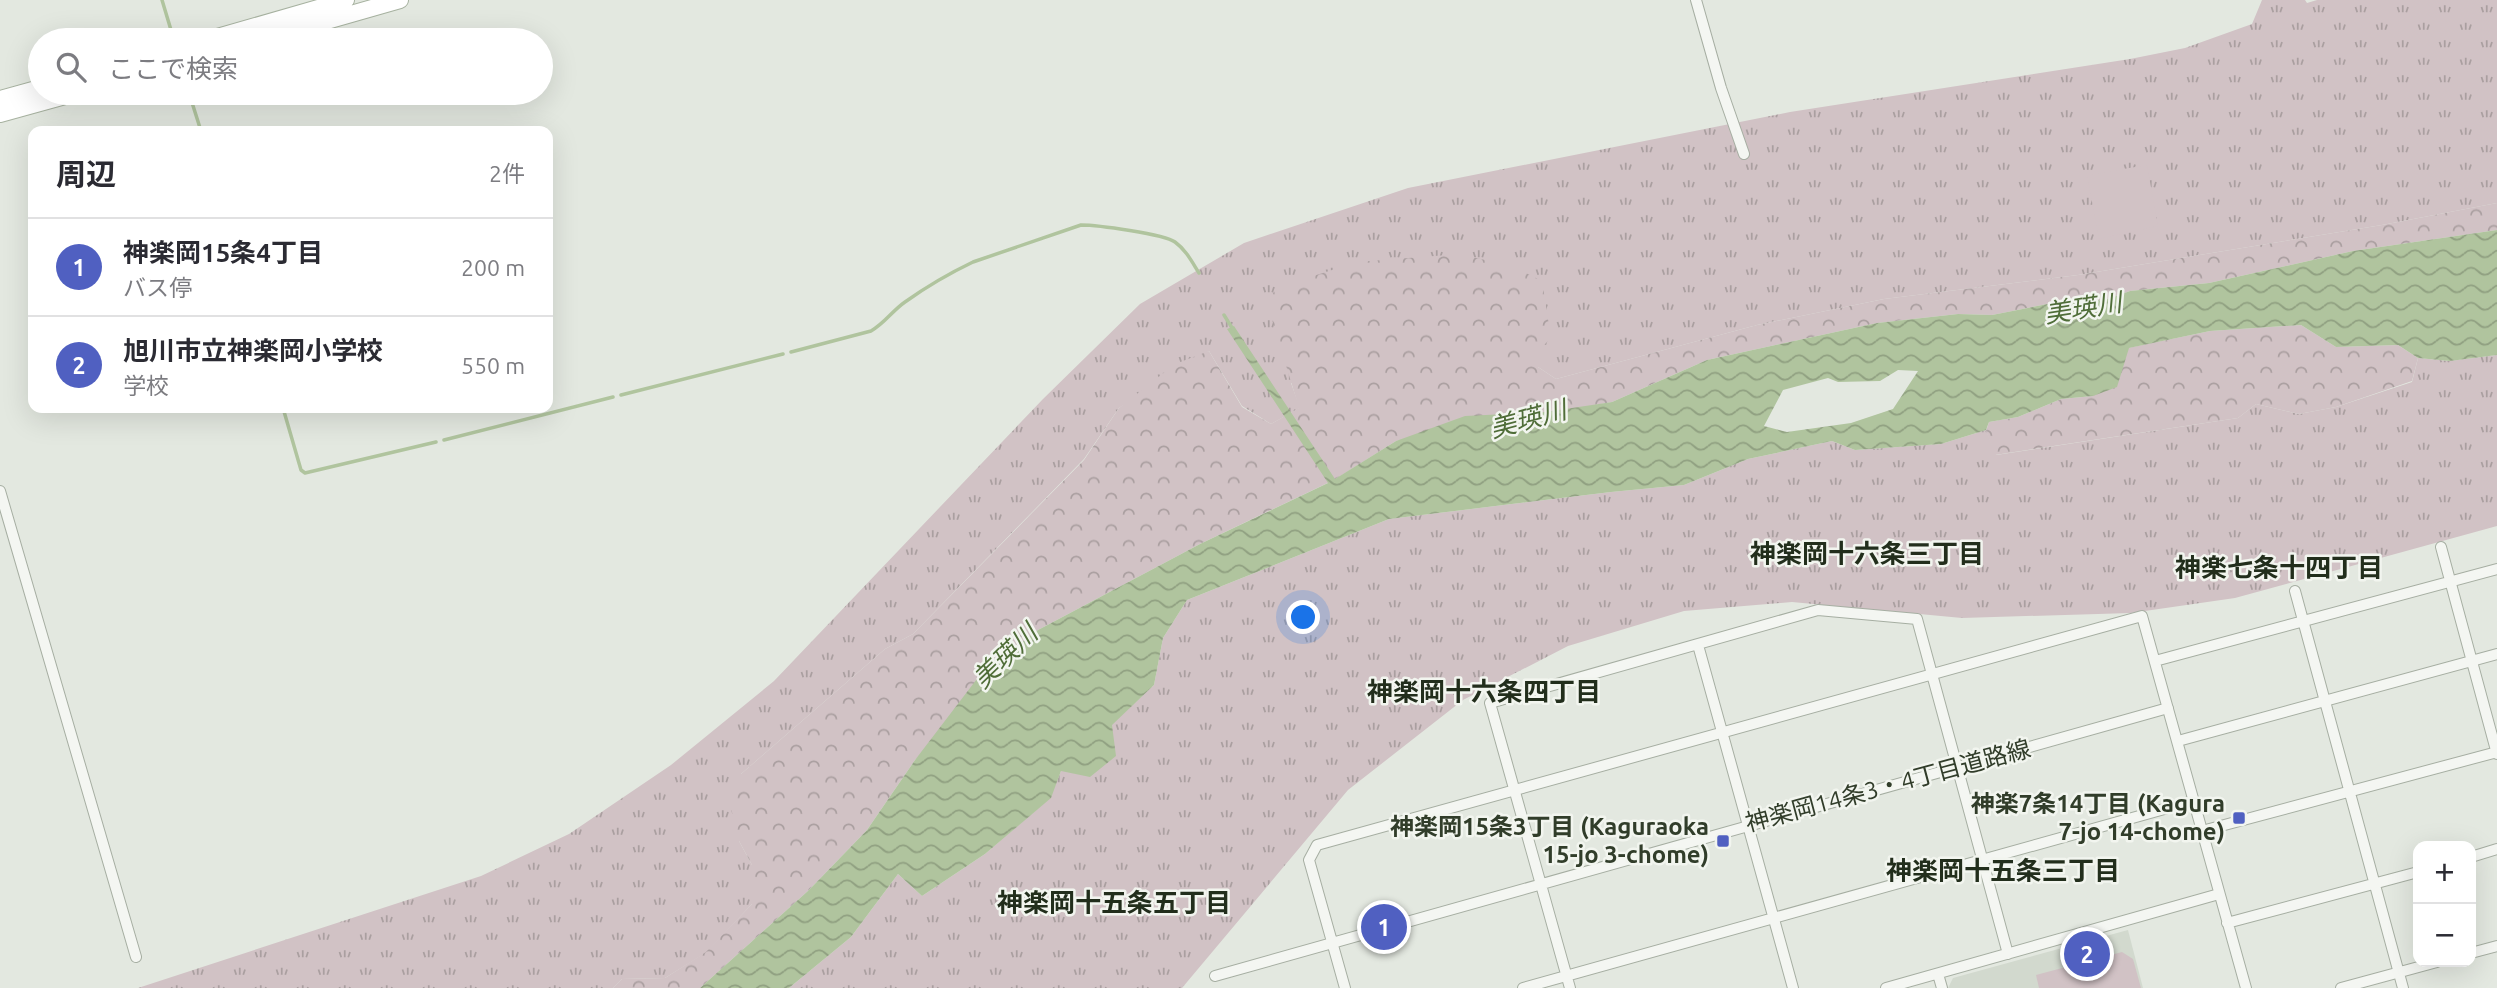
<!DOCTYPE html>
<html lang="ja">
<meta charset="utf-8">
<style>
:root{--surface:#fff;--page:#f7f7f7;--text:#2b2b33;--muted:#7c7c81;--line:#e1e1e2;--accent:#5060c1}
body{margin:0;font-family:Ubuntu,"Noto Sans JP",sans-serif;background:var(--page);color:var(--text)}
.controls{position:absolute;right:21px;bottom:21px;display:grid;overflow:hidden;border-radius:14px;box-shadow:0 7px 28px #0002}
.controls button{width:63px;height:63px;display:grid;place-items:center;padding:0;border:0;border-bottom:2px solid var(--line);background:var(--surface);color:var(--text);font:35px sans-serif}
.you{position:absolute;left:1304px;top:618px;width:24px;height:24px;margin:-18px;border:5px solid #fff;border-radius:50%;background:#1a73e8;box-shadow:0 0 0 10px #1a73e833}
.badge{display:grid;place-items:center;width:46px;height:46px;border-radius:50%;background:var(--accent);color:#fff;font-size:23px;font-weight:700}
.pin{position:absolute;translate:-50% -50%;border:4px solid #fff;box-shadow:0 2px 7px #0006}
.list{margin:0;padding:0;list-style:none}
h2{display:flex;justify-content:space-between;align-items:center;height:91px;margin:0;padding:0 28px;font-size:30px}
h2 small{font-size:23px;font-weight:400;color:var(--muted)}
.list li{display:grid;grid-template-columns:46px 1fr auto;gap:21px;align-items:center;box-sizing:border-box;height:98px;padding:0 28px;border-top:2px solid var(--line)}
.list b{display:block;font-size:26px;white-space:nowrap}
.list p{margin:0;font-size:23px;white-space:nowrap;color:var(--muted)}
.list em{font-size:23px;font-style:normal;color:var(--muted)}
.icon{flex:none;width:38px;height:38px;fill:none;stroke:currentColor;stroke-width:2;stroke-linecap:round;stroke-linejoin:round}
.map{position:relative;flex:none;width:2497px;height:988px;overflow:hidden}
.search{position:absolute;background:var(--surface);box-shadow:0 7px 28px #0002;left:28px;top:28px;width:525px;height:77px;display:flex;align-items:center;gap:18px;box-sizing:border-box;padding:0 24px;border-radius:38px;color:var(--muted);font-size:26px}
.panel{position:absolute;background:var(--surface);box-shadow:0 7px 28px #0002;left:28px;top:126px;width:525px;height:287px;border-radius:14px}
.map>svg:first-child{display:block}
.built{fill:#d2d9ce}
.grass{fill:url(#grass-tufts)}
.forest{fill:url(#forest-crowns)}
.park{fill:#d1c2c5}
.water{fill:url(#water-waves);fill-rule:evenodd}
.lines{fill:none;stroke-linecap:round;stroke-linejoin:round}
.stream{stroke:#b0c49e;stroke-width:3.5}
.minor-casing{stroke:#a6aea2;stroke-width:12}
.primary-casing{stroke:#a7b2a0;stroke-width:18}
.minor{stroke:#f4f6f2;stroke-width:10}
.primary{stroke:#fff;stroke-width:16}
.poi-dot{fill:#5060c1;stroke:#f2f5ef;stroke-width:2.5}
.labels{text-anchor:middle;stroke-width:5;stroke-linejoin:round;paint-order:stroke}
.street-label{font-size:24px;fill:#313d2a;stroke:#f2f5ef}
.poi-label{font-size:24px;font-weight:bold;fill:#313d2a;stroke:#f2f5ef;text-anchor:end}
.water-label{font-size:26px;font-style:italic;fill:#4f6d38;stroke:#f2f5ef}
.neighbourhood-label{font-size:26px;font-weight:bold;fill:#222e1c;stroke:#f2f5ef}
</style>
<div class="map">
<svg width="2497" height="988" viewBox="0 0 2497 988">
<defs>
<pattern id="grass-tufts" width="24" height="20" patternUnits="userSpaceOnUse" patternTransform="scale(1.75)"><rect width="24" height="20" fill="#d1c2c5"/><path d="M3 7l-1-3M5 7V3M7 7l1-3M15 17l-1-3M17 17v-4M19 17l1-3" fill="none" stroke="#aa9fa0"/></pattern>
<pattern id="forest-crowns" width="20" height="18" patternUnits="userSpaceOnUse" patternTransform="scale(1.75)"><rect width="20" height="18" fill="#d1c2c5"/><path d="M2 6a3 3 0 1 1 6 0M12 15a3 3 0 1 1 6 0" fill="none" stroke="#aa9fa0"/></pattern>
<pattern id="water-waves" width="16" height="10" patternUnits="userSpaceOnUse" patternTransform="scale(1.75)"><rect width="16" height="10" fill="#b0c49e"/><path d="M0 5q4-4 8 0t8 0" fill="none" stroke="#90a081"/></pattern>
</defs>
<rect width="100%" height="100%" fill="#e3e8e0"/>
<path class="built" d="M2128 930 2143 988H1948L1953 978Z"/>
<path class="grass" d="M2262 0H2305L2307 3 2317 0H2497V203L2382 225 2078 275 1884 299 1757 325 1556 379 1538 367V351L1291 383 1300 408 1271 424 1242 406 1209 351 1119 408 1084 459 913 634 885 649 741 774 739 841 752 865V904L707 952 665 978 622 979 613 988H138L481 876 569 834 671 765 774 681 1043 399 1140 304 1244 243 1408 188 1790 112 2130 59 2185 48 2252 24Z
M2497 355V526L2235 598 2131 613 1962 618 1792 602 1684 611 1568 646 1463 700 1348 790 1182 988H789L851 937 898 874 922 896 985 854 1050 798 1061 771 1154 685 1163 638 1187 600 1389 519 1611 492 1684 485 1748 459 1832 441 1855 450 1941 444 1986 430 1996 455 2238 418 2256 404 2299 414 2336 407 2412 382 2418 358 2450 361Z"/>
<path class="forest" d="M2497 203V230L2353 251 2209 283 2130 291 2102 301 2083 297 1992 315 1958 314 1877 323 1707 360 1612 402 1396 441 1334 480 1200 544 1038 630 915 760 867 830 809 890 700 988H613L622 979 665 978 706 952 752 904V865L739 841 728 797 741 774 885 649 913 634 1084 460 1119 408 1175 364 1209 351 1242 407 1271 424 1299 408 1266 300 1279 287 1357 262 1460 254 1514 267 1542 281 1551 338 1538 351V367L1556 379 1757 325 1884 299 2078 275 2382 225Z
M2301 325 2336 347 2398 345 2418 358 2412 381 2336 407 2299 414 2256 404 2238 418 1995 455 1986 431 1989 422 2018 417 2061 399 2093 396 2128 348 2210 331Z"/>
<path class="park" d="M2147 165 2158 226 2099 239 2087 175Z
M2122 952 2133 959 2141 988H2039L2036 975Z"/>
<path class="water" d="M2497 230V355L2450 361 2418 358 2398 345 2336 347 2301 325 2210 331 2129 348 2117 387 2093 396 2061 399 2018 417 1989 422 1986 430 1941 444 1855 450 1832 441 1748 459 1684 485 1611 492 1389 519 1187 600 1163 638 1154 685 1112 725 1116 756 1090 777 1061 771 1051 798 985 854 922 896 898 874 851 937 789 988H700L809 890 867 830 915 760 983 671 1038 630 1200 544 1328 483 1227 329 1234 326 1335 479 1396 441 1465 416 1545 412 1612 402 1707 360 1877 323 1958 314 1992 315 2083 297 2102 301 2130 291 2209 283 2353 251ZM1898 370 1918 371 1893 409 1851 423 1787 432 1764 426 1783 390 1828 378 1838 382 1880 381Z"/>
<g class="lines">
<path class="stream" d="M162 0 174 40
M189 93 201 131
M1224 315 1234 331
M791 352 871 331C885 323 892 311 905 302 926 287 950 273 973 262L1081 225C1097 225 1164 234 1175 242 1186 250 1192 262 1199 273
M621 395 783 354
M283 408 301 470 305 473 436 442
M444 440 613 397"/>
<g class="minor-casing">
<path id="minor" d="M1696 0 1721 88 1744 154
M0 491 136 957
M2441 547 2497 754
M2295 591 2403 988
M1698 645 1793 988
M2155 661 2497 569
M2178 741 2497 654
M2202 831 2497 752
M2471 857 2497 849
M2227 923 2418 872
M2471 953 2497 946
M1938 974 1942 988
M1215 976 2168 708
M1345 988 1309 860 1317 845 2142 616 2246 988
M1523 988 2193 801
M1570 988 1490 703 1818 610 1917 619 2008 954
M1886 988 2219 894
M2341 988 2437 962"/>
</g>
<g class="primary-casing">
<path id="primary" d="M207 40 346 0
M260 40 400 0
M0 99 40 88
M0 114 76 93"/>
</g>
<use href="#minor" class="minor"/>
<use href="#primary" class="primary"/>
</g>
<g class="poi-dot">
<rect x="2232" y="811" width="14" height="14" rx="3.5"/>
<rect x="1716" y="834" width="14" height="14" rx="3.5"/>
</g>
<g class="labels">
<g class="street-label">
<text transform="translate(1888 786) rotate(-15)" y="8">神楽岡14条3・4丁目道路線</text>
</g>
<g class="poi-label">
<text x="2225" y="812">神楽7条14丁目 (Kagura<tspan x="2225" dy="28">7-jo 14-chome)</tspan></text>
<text x="1709" y="835">神楽岡15条3丁目 (Kaguraoka<tspan x="1709" dy="28">15-jo 3-chome)</tspan></text>
</g>
<g class="water-label">
<text transform="translate(2083 308) rotate(-9)" y="9">美瑛川</text>
<text transform="translate(1528 419) rotate(-15)" y="9">美瑛川</text>
<text transform="translate(1005 656) rotate(-44)" y="9">美瑛川</text>
</g>
<g class="neighbourhood-label">
<text x="1867" y="563">神楽岡十六条三丁目</text>
<text x="2279" y="577">神楽七条十四丁目</text>
<text x="1484" y="701">神楽岡十六条四丁目</text>
<text x="2003" y="880">神楽岡十五条三丁目</text>
<text x="1114" y="912">神楽岡十五条五丁目</text>
</g>
</g>
</svg>
<div class="controls">
<button>+</button>
<button>−</button>
</div>
<div class="you"></div>
<div class="pin badge" style="left:1384px;top:927px">1</div>
<div class="pin badge" style="left:2087px;top:954px">2</div>
<div class="search"><svg class="icon" aria-label="search" viewBox="0 0 24 24"><circle cx="10" cy="10" r="6"/><path d="M15 15l6 6"/></svg>ここで検索</div>
<section class="panel">
<h2>周辺<small>2件</small></h2>
<ul class="list">
<li><span class="badge">1</span><div><b>神楽岡15条4丁目</b><p>バス停</p></div><em>200 m</em></li>
<li><span class="badge">2</span><div><b>旭川市立神楽岡小学校</b><p>学校</p></div><em>550 m</em></li>
</ul>
</section>
</div>
